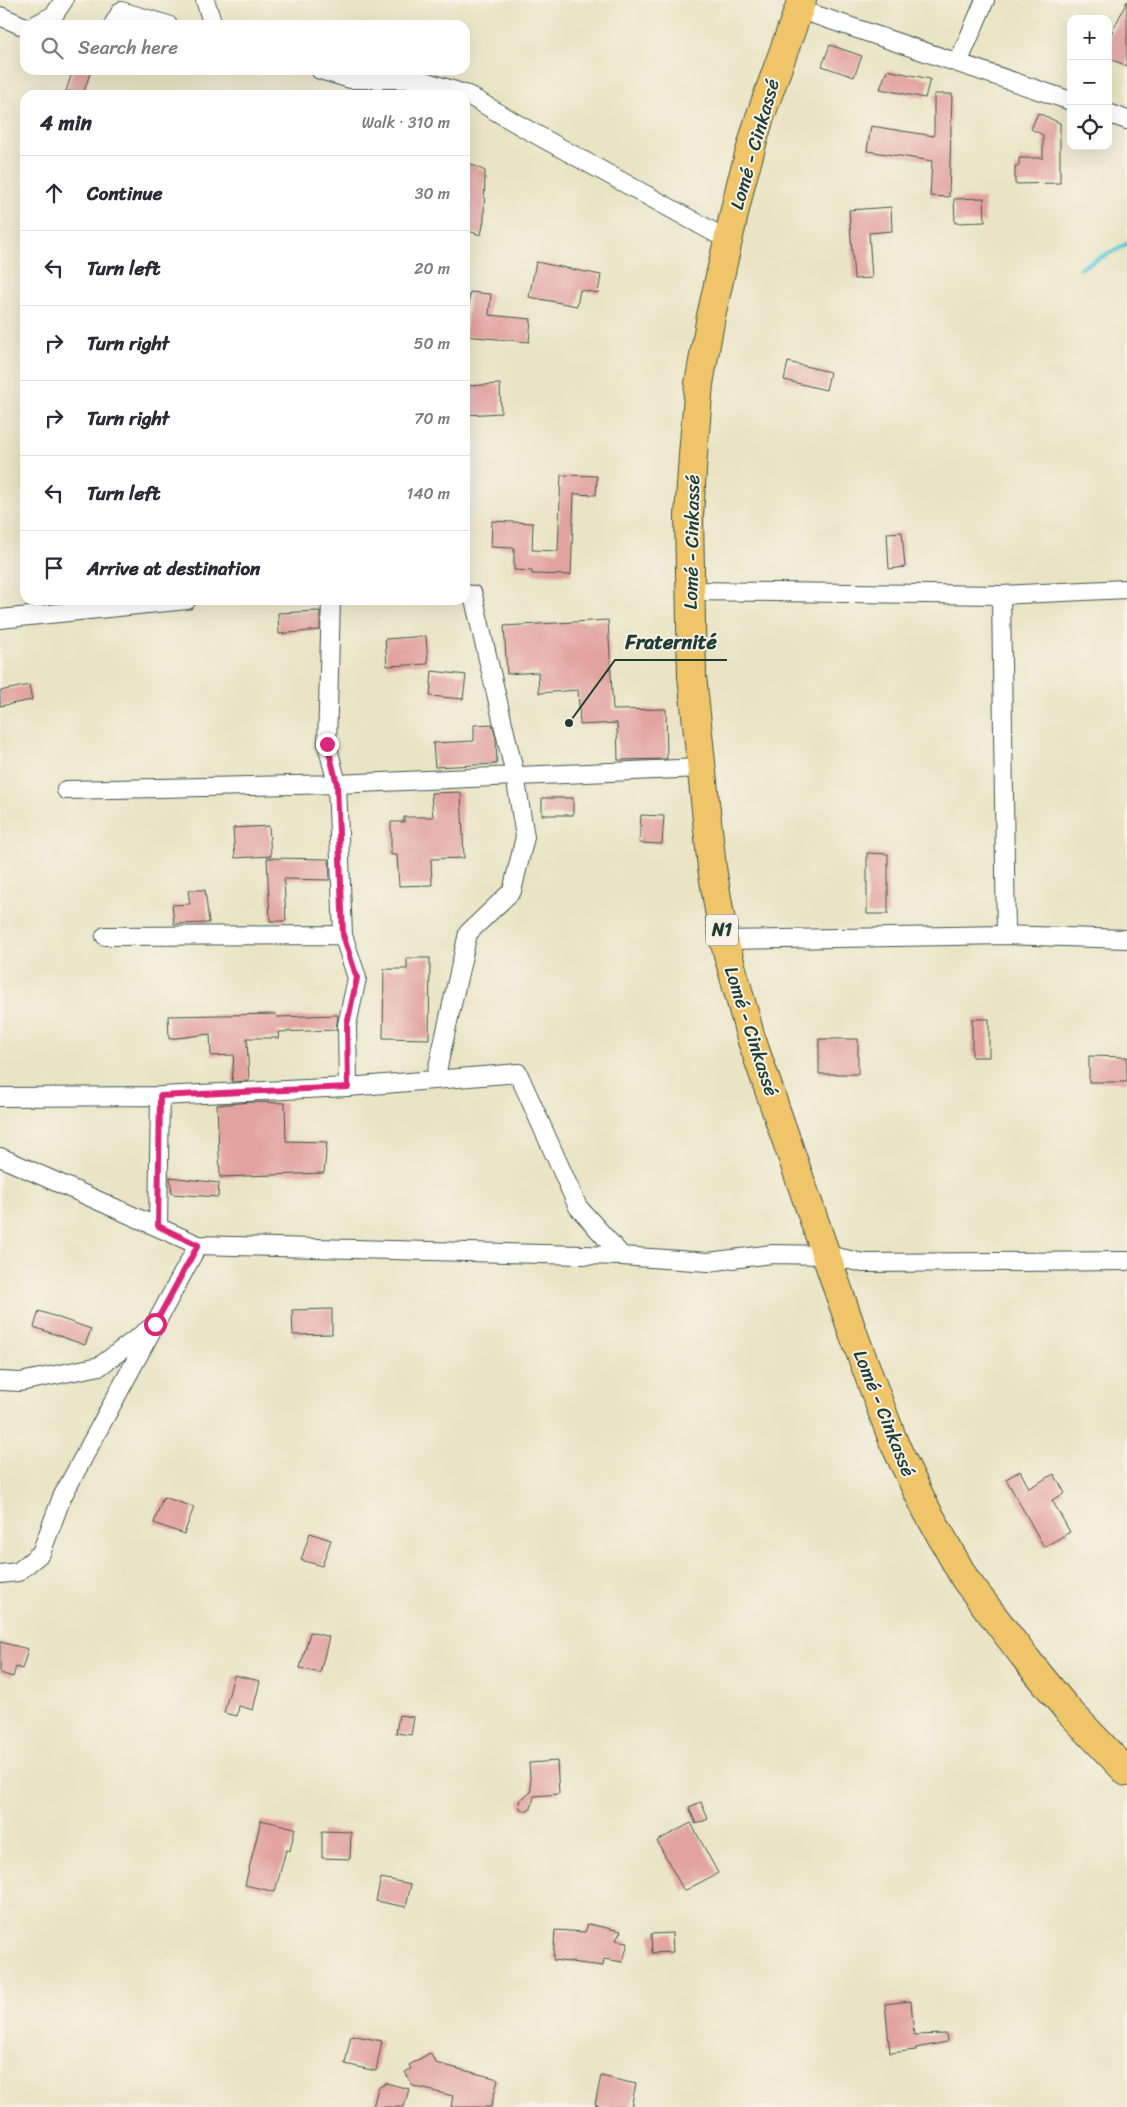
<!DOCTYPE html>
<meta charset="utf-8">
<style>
:root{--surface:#fff;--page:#f7f7f7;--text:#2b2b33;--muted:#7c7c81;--line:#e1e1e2}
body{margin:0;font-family:Sriracha,sans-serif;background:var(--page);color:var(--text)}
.controls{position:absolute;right:15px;top:15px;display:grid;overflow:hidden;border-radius:10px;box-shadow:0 5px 20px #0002}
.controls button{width:45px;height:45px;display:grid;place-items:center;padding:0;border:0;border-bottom:1px solid var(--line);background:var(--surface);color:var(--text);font:25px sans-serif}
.stop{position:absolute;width:15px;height:15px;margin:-11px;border:4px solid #db2777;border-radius:50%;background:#fff}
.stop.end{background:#db2777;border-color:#fff;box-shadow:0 1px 5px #0008}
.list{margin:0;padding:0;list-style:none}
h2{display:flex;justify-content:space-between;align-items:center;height:65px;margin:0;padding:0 20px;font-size:21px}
h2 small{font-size:16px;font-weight:400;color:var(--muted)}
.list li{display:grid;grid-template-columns:32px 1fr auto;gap:15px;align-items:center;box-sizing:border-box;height:75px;padding:0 20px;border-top:1px solid var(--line)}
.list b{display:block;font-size:19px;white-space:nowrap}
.list em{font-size:16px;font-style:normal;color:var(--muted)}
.icon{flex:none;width:28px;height:28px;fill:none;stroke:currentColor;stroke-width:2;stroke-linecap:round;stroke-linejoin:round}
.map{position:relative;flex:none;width:1127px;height:2107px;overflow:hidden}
.search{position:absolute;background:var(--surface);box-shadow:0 5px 20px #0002;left:20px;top:20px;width:450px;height:55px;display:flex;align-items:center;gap:12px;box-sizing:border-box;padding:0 18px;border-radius:15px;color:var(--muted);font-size:19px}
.panel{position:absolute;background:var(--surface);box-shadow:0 5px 20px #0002;left:20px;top:90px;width:450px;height:515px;border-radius:15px}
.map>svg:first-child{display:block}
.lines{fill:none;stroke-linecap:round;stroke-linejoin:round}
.stream{stroke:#5dc9d4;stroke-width:5}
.building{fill:#e2a29f}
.street-casing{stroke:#3d564a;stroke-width:20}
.highway-casing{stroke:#3d564a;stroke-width:30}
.street{stroke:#fff;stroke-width:18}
.highway{stroke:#f0c469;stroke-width:28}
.route{stroke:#db2777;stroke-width:6}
.labels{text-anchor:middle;stroke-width:4;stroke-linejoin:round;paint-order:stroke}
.shield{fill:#f7f3e8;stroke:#60746a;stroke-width:1}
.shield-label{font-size:18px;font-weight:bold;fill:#1f3d34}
.street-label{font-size:19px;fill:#1f3d34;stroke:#f7f3e8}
.leader{fill:none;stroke:#1f3d34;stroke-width:2}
.callout-dot{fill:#1f3d34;stroke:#f7f3e8;stroke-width:2}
.callout-label{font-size:20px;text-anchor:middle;font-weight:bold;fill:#1f3d34;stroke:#f7f3e8;stroke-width:4;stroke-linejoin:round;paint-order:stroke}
</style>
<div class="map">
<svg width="1127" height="2107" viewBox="0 0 1127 2107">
<rect width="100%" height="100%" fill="#f7f3e8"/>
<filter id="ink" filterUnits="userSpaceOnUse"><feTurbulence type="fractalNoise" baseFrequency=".02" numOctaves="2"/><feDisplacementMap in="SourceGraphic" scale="10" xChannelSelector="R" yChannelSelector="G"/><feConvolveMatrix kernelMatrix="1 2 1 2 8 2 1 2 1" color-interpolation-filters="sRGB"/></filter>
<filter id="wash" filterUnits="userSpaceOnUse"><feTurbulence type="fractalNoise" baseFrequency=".0096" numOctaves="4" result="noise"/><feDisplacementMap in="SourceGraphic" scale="20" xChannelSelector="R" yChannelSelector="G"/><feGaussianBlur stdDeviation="1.12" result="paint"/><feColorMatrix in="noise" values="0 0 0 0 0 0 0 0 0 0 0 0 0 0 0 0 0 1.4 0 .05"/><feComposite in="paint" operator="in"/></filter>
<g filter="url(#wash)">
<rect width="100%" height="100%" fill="#eae4c4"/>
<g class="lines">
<path class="stream" d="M1080 268 1127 244"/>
</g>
<g id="blocks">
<path class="building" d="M1127 1V66L1108 58V41Z
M830 45 862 56 854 77 822 66Z
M73 70H91L83 95 66 91Z
M887 70 930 79 925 98 880 89Z
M934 94H952L949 197 930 196 932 161 867 151 871 126 934 136Z
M1038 113 1060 123V183L1015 184V166H1019V158H1043V135L1031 129Z
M465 161 485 171 484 220 481 235 465 230Z
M984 198 985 222 955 223 954 199Z
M891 207 892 231 869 233 872 278 854 279 849 210Z
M536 262 601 275 598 293 580 290 577 306 529 297Z
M470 292 491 294 489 315 531 319 529 342 465 336Z
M788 362 830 372 826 390 784 380Z
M500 384 501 413 465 415V386Z
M561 475 597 476 596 495 574 494 571 575 532 574V571L514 570V548L491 547 492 521 533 523 532 550 558 551Z
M902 532 905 567 889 569 887 533Z
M320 611V630L279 634 278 613Z
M608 620 613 710 666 709 667 759 618 760 617 723 580 725 578 690 539 693 538 672 507 674 504 626Z
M426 636 428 664 387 666 385 639Z
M432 671 466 675 463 699 430 696Z
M29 685 32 700 0 706V691Z
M492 724 496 739 497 764 435 767 433 743 474 741V725Z
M461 792 464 858 431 859 432 885 399 886 397 855H391V822H404V817H433L431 793Z
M542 798H573V815H542Z
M641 815 664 816 662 844 639 843Z
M269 826 271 856 235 858 233 828Z
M867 853 888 854V914H867Z
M267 858 329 859 330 880 284 879 286 921H270Z
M188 890H205L209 923 174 924 172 905 190 904Z
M407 958H430L429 1039 383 1038 384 969H407Z
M276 1014 277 1017 338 1015 336 1030 278 1032 279 1038H247L249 1081 232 1082 234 1055 211 1056 210 1034 169 1039 168 1016Z
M972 1019H989V1057H972Z
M819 1039H858V1074H819Z
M1089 1056 1127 1057V1082H1089Z
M251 1102 285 1103 286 1141 327 1142 324 1173 220 1177 217 1105Z
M170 1177 219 1183 218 1197 172 1194Z
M332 1309V1334L293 1335 292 1310Z
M39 1311 91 1329 85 1345 34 1327Z
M1020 1471 1029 1488 1054 1474 1065 1493 1052 1500 1070 1532 1044 1547 1006 1479Z
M163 1497 194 1507 184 1534 154 1523Z
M310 1533 331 1540 322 1566 301 1560Z
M310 1632 329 1637 320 1673 300 1668Z
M0 1642 28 1649 22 1669 16 1667 13 1677 0 1673Z
M234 1675 260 1681 253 1710 239 1706 237 1716 224 1713Z
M399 1715 414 1717 411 1735 396 1733Z
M557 1761 559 1794 534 1796 531 1809 527 1811 520 1809 519 1801 531 1792 529 1763Z
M701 1802 708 1819 696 1824 689 1807Z
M261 1820 295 1828 290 1851 286 1850 275 1892 245 1885Z
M691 1823 718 1873 684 1891 657 1841Z
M322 1831 351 1832 350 1859 322 1858Z
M381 1878 411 1884 406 1907 376 1901Z
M588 1924 621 1931 616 1940 628 1942 623 1962 604 1959 603 1966 553 1960 555 1930 585 1932Z
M672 1933 673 1952 652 1953 651 1934Z
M911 2001 914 2035 946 2034 947 2042 916 2048V2050L890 2053 885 2004Z
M351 2035 382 2041 376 2071 345 2064Z
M430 2053 436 2063 498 2079 491 2107H451L453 2096 413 2086 405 2072 411 2069 409 2065Z
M601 2076 636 2084 631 2107H604L595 2104Z
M386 2083 409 2089 404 2107H373L378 2088Z"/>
</g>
</g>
<g filter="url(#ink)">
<use href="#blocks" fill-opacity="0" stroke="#3d564a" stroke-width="1"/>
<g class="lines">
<g class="street-casing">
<path id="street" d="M205 0 213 25
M798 9 1071 101
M0 16 25 27
M35 25 54 15 64 0
M113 25 121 11 168 25
M958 63 985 0
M320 70 350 79H418L468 95 519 125 728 240
M1108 113 1127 120
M689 591 1001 595
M331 600 327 744 337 784 343 935 357 978 347 1025 348 1087
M0 619 187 600
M66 790 337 784 700 768
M1006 935 1001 595 1127 589
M105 936 343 935
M724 940 1006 935 1127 939
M435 1080 468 933 512 891 525 837 515 775 473 595 465 594
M0 1097 160 1096 348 1087 518 1073 578 1207 622 1256
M0 1157 198 1245 622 1256 708 1262 772 1254 828 1255 863 1263 1127 1261
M158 1226 160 1096
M0 1381 20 1382 100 1366 149 1329
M0 1574 18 1572 41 1553 62 1497 198 1245"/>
</g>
<g class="highway-casing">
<path id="highway" d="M802 0 759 120 741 183 711 316 699 384 693 455 689 516 692 676 712 868 724 940 751 1038 853 1333 894 1443 926 1509 965 1579 1023 1655 1066 1708 1127 1772"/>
</g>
<use href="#street" class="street"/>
<use href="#highway" class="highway"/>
</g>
</g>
<g class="lines" filter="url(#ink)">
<path class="route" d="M155 1324 198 1245 158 1226 160 1096 348 1087 347 1024 357 978 343 935 337 784 327 744"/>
</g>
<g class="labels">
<rect class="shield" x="706" y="914.5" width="32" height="31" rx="4"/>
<g class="shield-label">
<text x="722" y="936">N1</text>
</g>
<g class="street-label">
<text transform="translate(754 144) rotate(-74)" y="7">Lomé - Cinkassé</text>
<text transform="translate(691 542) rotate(-89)" y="7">Lomé - Cinkassé</text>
<text transform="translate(752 1031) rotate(72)" y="7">Lomé - Cinkassé</text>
<text transform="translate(885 1413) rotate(68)" y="7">Lomé - Cinkassé</text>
</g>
</g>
<path class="leader" d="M569 723L615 660H727"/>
<circle class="callout-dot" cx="569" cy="723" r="5"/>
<g class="callout-label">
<text x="671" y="649">Fraternité</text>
</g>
</svg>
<div class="controls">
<button>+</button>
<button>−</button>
<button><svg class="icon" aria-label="locate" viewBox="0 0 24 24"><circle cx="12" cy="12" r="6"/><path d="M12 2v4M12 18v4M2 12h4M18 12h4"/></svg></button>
</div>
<div class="stop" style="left:155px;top:1324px"></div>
<div class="stop end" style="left:327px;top:744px"></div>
<div class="search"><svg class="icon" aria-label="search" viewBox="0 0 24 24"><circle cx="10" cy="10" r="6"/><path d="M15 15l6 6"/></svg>Search here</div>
<section class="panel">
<h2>4 min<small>Walk · 310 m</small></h2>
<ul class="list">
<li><svg class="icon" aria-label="ahead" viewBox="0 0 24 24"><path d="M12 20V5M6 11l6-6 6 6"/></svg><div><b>Continue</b></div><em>30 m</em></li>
<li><svg class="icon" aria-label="left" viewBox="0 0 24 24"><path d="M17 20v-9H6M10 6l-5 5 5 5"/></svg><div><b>Turn left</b></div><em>20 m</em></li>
<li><svg class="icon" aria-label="right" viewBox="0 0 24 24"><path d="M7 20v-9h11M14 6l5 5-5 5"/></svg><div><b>Turn right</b></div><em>50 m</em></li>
<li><svg class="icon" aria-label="right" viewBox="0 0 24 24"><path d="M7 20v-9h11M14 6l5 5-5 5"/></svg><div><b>Turn right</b></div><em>70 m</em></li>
<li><svg class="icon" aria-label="left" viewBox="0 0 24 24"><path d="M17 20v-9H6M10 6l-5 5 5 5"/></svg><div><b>Turn left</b></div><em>140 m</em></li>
<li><svg class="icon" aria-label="arrive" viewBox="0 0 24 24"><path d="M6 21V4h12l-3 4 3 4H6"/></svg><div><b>Arrive at destination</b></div></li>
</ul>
</section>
</div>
